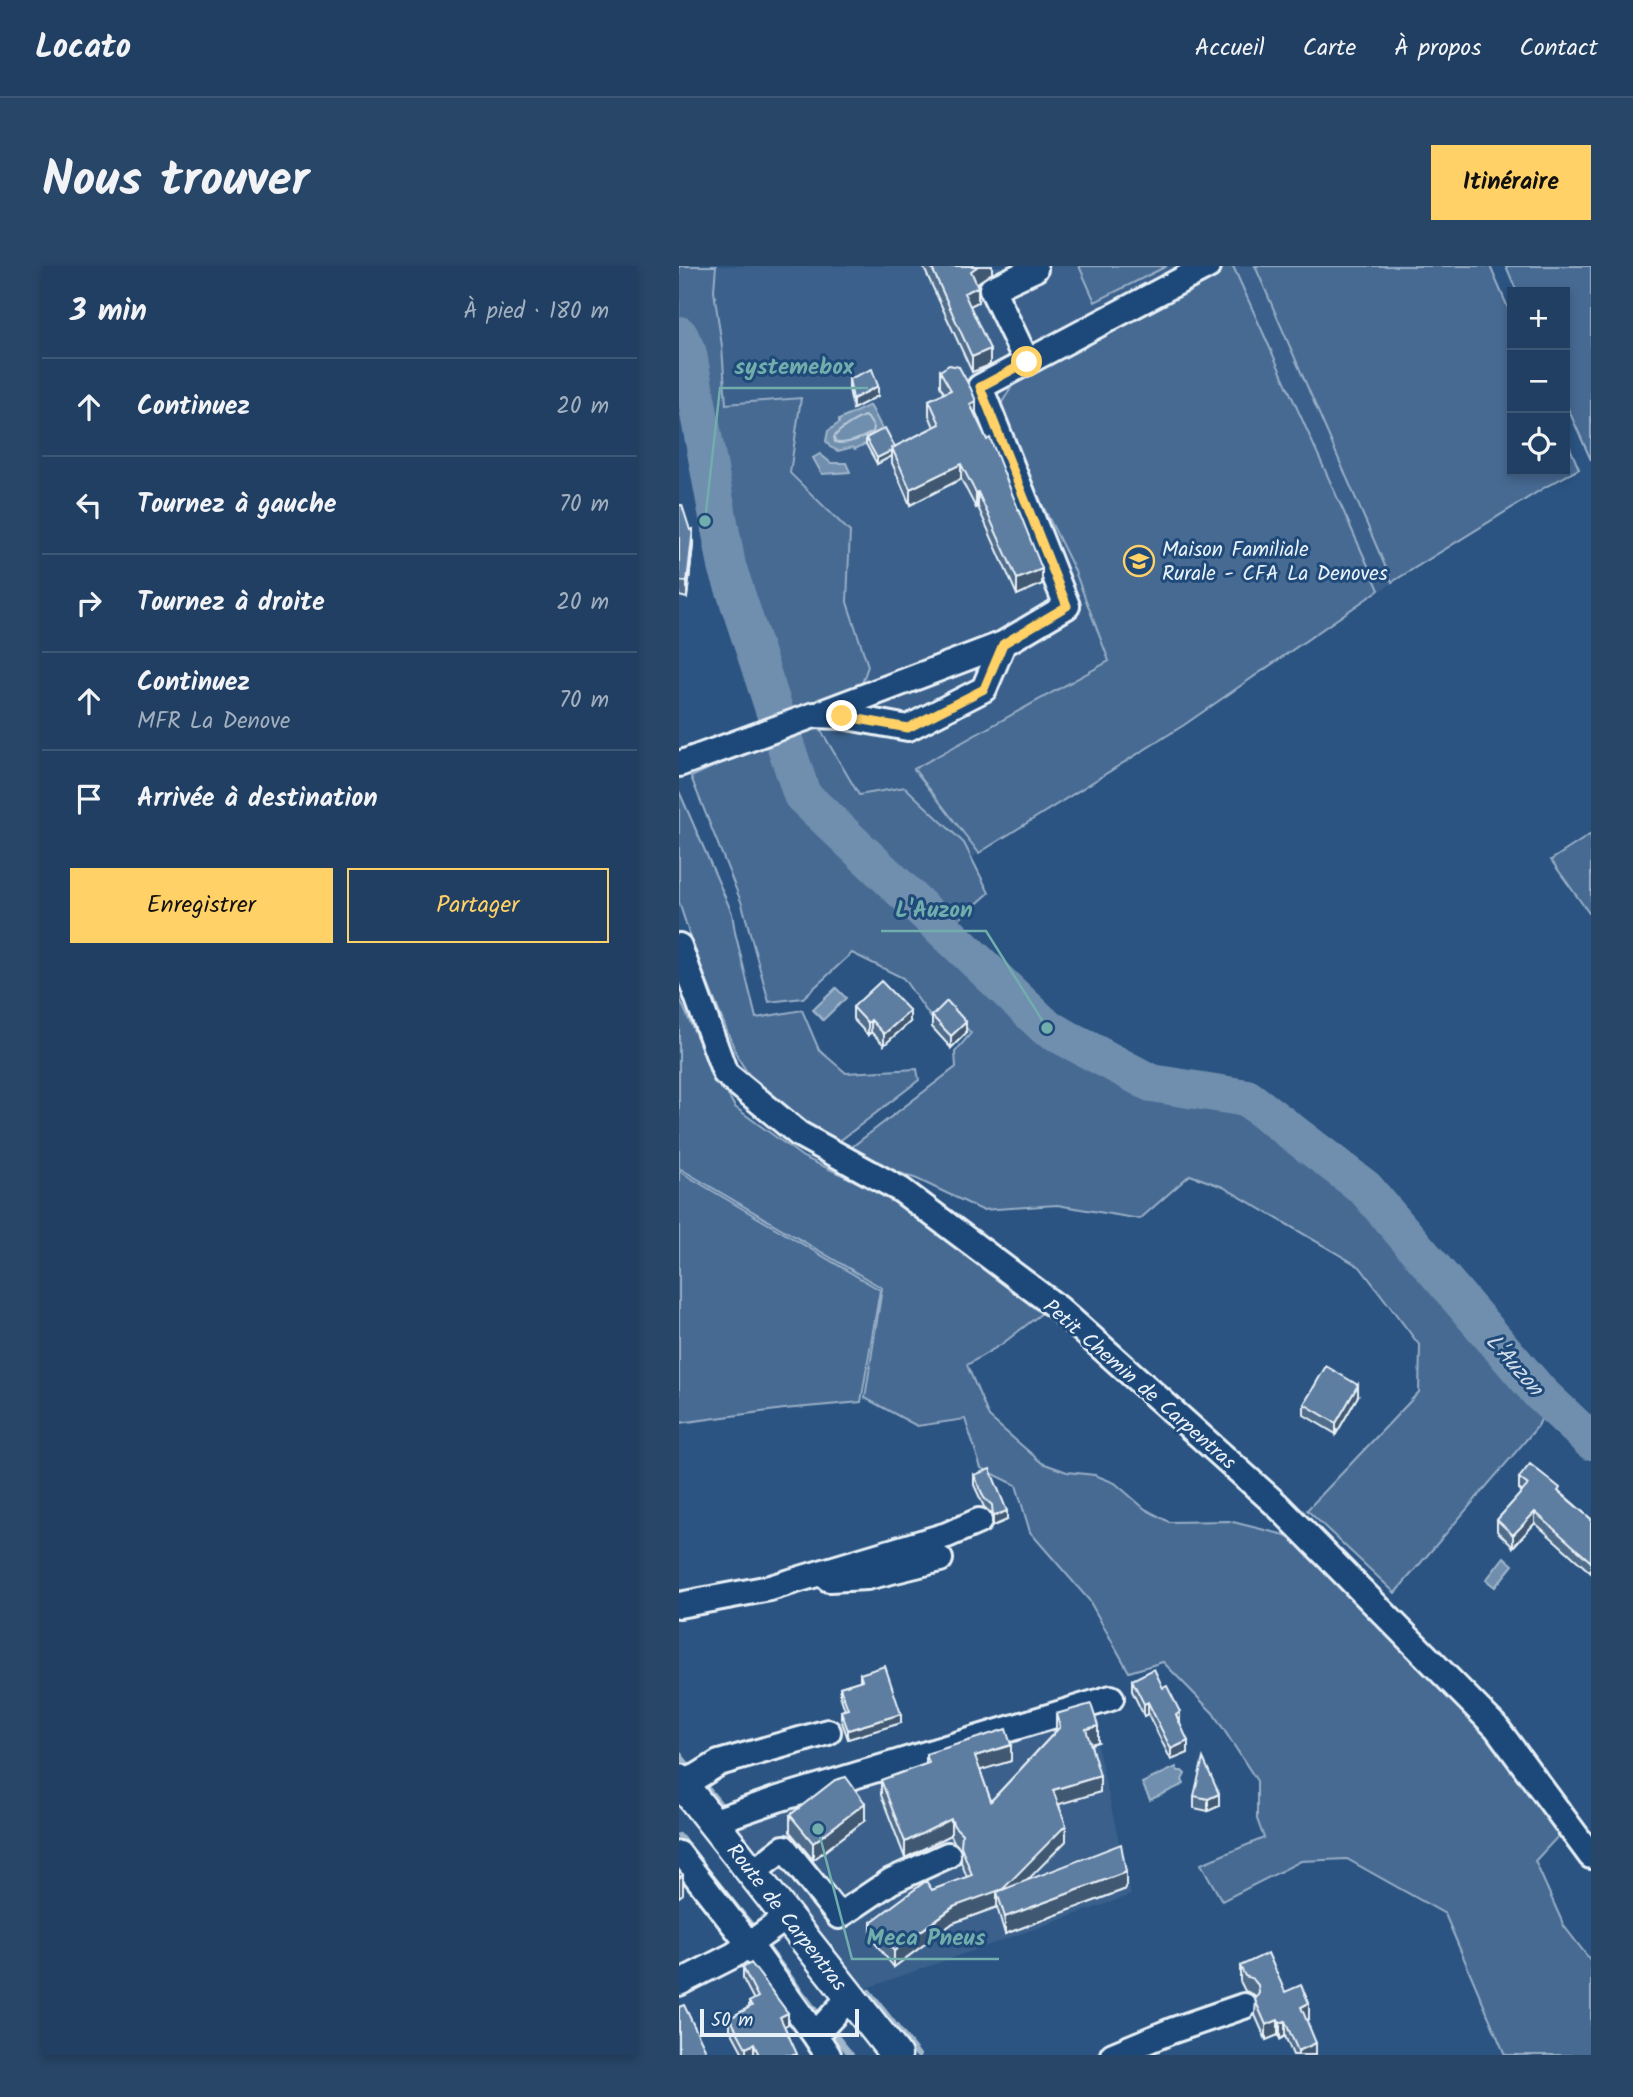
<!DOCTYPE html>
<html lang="fr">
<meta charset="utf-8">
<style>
:root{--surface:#203f62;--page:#284668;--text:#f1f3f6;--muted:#a2afbe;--line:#3d5877;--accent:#ffd166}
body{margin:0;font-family:Kalam,sans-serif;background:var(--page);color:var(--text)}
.controls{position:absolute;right:21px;top:21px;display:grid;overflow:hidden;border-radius:0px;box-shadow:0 4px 10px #0003}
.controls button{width:63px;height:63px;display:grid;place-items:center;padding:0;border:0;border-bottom:2px solid var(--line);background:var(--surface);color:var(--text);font:35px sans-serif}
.scale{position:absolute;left:21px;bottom:18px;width:159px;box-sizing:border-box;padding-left:7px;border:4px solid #e8f1f8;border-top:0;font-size:19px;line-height:24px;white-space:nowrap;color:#e8f1f8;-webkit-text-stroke:5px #1f4a7a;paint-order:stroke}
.stop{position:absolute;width:21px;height:21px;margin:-16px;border:5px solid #ffd166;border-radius:50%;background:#fff}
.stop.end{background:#ffd166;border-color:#fff;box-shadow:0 2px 7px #0008}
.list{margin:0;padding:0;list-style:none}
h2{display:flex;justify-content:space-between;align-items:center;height:91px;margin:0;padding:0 28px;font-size:30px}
h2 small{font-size:23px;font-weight:400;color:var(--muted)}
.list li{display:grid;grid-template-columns:46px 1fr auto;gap:21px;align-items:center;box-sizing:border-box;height:98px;padding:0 28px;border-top:2px solid var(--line)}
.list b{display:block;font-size:26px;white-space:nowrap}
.list p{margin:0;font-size:23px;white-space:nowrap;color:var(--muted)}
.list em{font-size:23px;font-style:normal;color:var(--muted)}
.actions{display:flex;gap:14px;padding:21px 28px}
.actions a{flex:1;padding:16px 0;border:2px solid var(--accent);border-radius:0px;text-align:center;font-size:24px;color:var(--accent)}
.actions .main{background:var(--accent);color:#111}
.icon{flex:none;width:38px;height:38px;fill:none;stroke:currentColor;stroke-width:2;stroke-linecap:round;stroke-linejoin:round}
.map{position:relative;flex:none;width:912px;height:1789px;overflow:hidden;border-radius:0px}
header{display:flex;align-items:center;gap:42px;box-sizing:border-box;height:98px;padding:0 35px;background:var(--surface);border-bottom:2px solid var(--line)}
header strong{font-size:33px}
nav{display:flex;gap:38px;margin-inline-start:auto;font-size:24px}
.intro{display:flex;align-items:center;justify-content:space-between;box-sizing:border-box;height:168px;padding:0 42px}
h1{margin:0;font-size:49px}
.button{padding:18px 32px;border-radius:0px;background:var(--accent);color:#111;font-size:24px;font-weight:700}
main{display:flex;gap:42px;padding:0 42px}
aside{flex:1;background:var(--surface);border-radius:0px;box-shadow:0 4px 10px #0003}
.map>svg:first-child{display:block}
.built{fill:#3a608b}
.green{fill:#476b93;stroke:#98aec6;stroke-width:2}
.water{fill:#708ead;stroke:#a0b6cb;stroke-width:2}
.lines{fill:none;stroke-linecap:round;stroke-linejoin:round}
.shore{stroke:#b8c9da;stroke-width:2}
.stream{stroke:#a0b6cb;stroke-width:6}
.river{stroke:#708ead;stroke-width:38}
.minor-casing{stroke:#e8f1f8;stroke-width:30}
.major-casing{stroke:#e8f1f8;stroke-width:35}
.minor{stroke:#1f4a7a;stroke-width:24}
.major{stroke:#1f4a7a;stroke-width:30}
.wall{fill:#506c8a;stroke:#e8f1f8;stroke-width:2}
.shaded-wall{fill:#415871;stroke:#e8f1f8;stroke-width:2}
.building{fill:#5d7da1;stroke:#e8f1f8;stroke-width:2}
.route{stroke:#ffd166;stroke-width:9}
.labels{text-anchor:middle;stroke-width:6;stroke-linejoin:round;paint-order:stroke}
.poi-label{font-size:21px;fill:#e8f1f8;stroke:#1f4a7a;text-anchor:start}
.street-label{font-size:21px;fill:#e8f1f8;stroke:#1f4a7a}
.water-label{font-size:23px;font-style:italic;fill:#d0dde9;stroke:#1f4a7a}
.leader{fill:none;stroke:#71adac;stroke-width:2.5}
.callout-dot{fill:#71adac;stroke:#1f4a7a;stroke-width:2.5}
.callout-label{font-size:23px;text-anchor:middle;font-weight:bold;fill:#71adac;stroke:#1f4a7a;stroke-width:6;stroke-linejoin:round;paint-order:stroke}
</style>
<header>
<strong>Locato</strong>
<nav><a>Accueil</a><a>Carte</a><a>À propos</a><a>Contact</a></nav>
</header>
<div class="intro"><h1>Nous trouver</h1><a class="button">Itinéraire</a></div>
<main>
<aside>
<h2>3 min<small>À pied · 180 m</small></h2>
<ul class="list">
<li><svg class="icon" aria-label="ahead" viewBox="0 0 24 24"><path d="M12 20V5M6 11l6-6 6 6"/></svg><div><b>Continuez</b></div><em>20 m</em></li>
<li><svg class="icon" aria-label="left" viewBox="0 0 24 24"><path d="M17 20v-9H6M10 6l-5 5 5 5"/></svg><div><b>Tournez à gauche</b></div><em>70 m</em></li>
<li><svg class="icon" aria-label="right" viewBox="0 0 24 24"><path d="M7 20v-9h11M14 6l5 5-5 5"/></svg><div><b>Tournez à droite</b></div><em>20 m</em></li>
<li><svg class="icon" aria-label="ahead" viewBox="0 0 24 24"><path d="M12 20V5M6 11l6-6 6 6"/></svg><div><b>Continuez</b><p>MFR La Denove</p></div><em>70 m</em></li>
<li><svg class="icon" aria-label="arrive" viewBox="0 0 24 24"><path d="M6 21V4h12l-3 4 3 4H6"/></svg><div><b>Arrivée à destination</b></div></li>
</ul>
<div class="actions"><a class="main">Enregistrer</a><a>Partager</a></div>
</aside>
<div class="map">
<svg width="912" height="1789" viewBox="0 0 912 1789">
<rect width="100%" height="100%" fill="#2b5482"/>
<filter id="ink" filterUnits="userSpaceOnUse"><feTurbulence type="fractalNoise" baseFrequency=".0143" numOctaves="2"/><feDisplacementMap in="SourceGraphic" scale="14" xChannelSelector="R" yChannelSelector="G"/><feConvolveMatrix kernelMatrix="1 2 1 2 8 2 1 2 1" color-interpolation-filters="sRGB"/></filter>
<g filter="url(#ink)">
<path class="built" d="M38 0H812L833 50V205H886V170L901 204 868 221 701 325 505 459 293 592 180 529 140 460 189 400 169 336 172 266 112 205 121 132 47 138 44 80 36 25Z
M407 1429 452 1629 185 1723 42 1544Z"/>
<path class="green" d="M0 0H37L35 25 43 80 47 138 122 132 111 207 171 266 168 336 189 400 177 435 140 461 180 529 226 521 285 577 310 627 259 672 360 770 468 827 561 841 580 859 677 932 857 1132 868 1141 859 1160 716 1327 628 1244 740 1126 741 1080 681 1001 544 921 511 909 461 953 378 939 303 944 238 913 165 887 277 801 276 786 292 767 269 742 253 753 224 712 173 687 124 732 90 736 63 638 12 511 94 473 45 316 9 93 0 82Z
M400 0H488L416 36Z
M542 0H554L700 324 505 459 300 587 235 503 430 395 395 303 326 163 322 138 342 106Z
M576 0H811L833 51V205H886V170L900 203 868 220 713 316Z
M827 0H912V194L886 136V26H838Z
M0 525 53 647 56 666 77 752 123 744 140 784 167 807 238 803 240 814 154 880 81 826 59 792 17 689 0 636Z
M912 568V650L872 594Z
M0 731 23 783 56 841 124 891 189 921 266 965 310 999 363 1047 323 1078 288 1099 310 1151 363 1197 388 1206 416 1209 436 1217 466 1243 490 1256 550 1255 606 1269 667 1315 802 1457 884 1565 856 1595 885 1660 912 1695V1789H826L766 1648 668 1593 622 1595 543 1635 522 1598 585 1572 578 1553V1515L534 1447 484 1396 450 1406 410 1334 351 1266 337 1219 302 1202 286 1153 238 1160 186 1132 203 1022 0 902Z
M0 905 201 1024 182 1136 105 1143 0 1157Z"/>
<path class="water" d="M191 139 206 168 176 183 174 181 159 185 151 181 147 175 149 165 160 157V154Z
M141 188 152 197H167L171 206 143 208 134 192Z
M157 722 167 732 144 754 134 744Z
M825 1291 834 1299 816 1321 807 1314Z
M497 1501 499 1505H503L506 1508 503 1514 505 1518 471 1534 463 1517Z"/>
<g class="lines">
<path class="shore" d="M185 150 189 152 195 162 194 166C183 172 167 180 156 176L155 171C163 161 174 155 185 150Z"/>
<path class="stream" d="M0 1488 14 1506
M21 1514 40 1537
M0 1570 11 1583
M33 1611 77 1665
M85 1677 142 1752
M190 1726 239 1789
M151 1763 172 1789"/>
<path class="river" d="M0 69 9 88 48 300 123 529 368 762 472 817 568 832 686 922 861 1127 912 1175"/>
<g class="minor-casing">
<path id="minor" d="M348 96 313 23 356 3 355 0
M145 446 324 378
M0 498 135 449 163 450 229 462 305 423 324 378 388 340 301 121 529 0
M0 680 46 807 120 868 222 924 379 1042 598 1239 817 1461 912 1590
M150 1313 188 1311 261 1293
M0 1339 91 1322 268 1269 300 1255
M2 1517 19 1510 40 1497 149 1466
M33 1556 99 1533 432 1432
M0 1588 70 1678 136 1769
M73 1607 105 1582 160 1650 212 1615 269 1589
M0 1717 55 1689 108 1651
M149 1789 136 1769 171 1731
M434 1789 492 1765 565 1740"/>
</g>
<g class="major-casing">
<path id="major" d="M0 1514 217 1789"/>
</g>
<use href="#minor" class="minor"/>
<use href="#major" class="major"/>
</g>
<path class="wall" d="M244 0H313V7L297 17 299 36 291 40 311 99 293 106Z
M261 105 297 150 363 318 338 329 299 241 297 242 282 213 231 239 213 197V190L198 198 187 178V172L216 181 255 161 250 149V134L265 127 261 120Z
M170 113 199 130 174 143 170 123Z
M0 239 14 279 8 332 0 330Z
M174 741 231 756 205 779 192 766 189 769 174 753Z
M253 750 287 767 272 782 253 761Z
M679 1130 657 1168 625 1149V1138Z
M295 1209 328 1254 314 1260 313 1248 305 1241 295 1219Z
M840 1212 881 1226 912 1253V1307L856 1257 834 1281 818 1265V1254L843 1226 840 1223Z
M181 1408 222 1457 169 1473 162 1453V1445L166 1444 161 1429V1421L181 1415Z
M453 1414 501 1458 509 1487 492 1494 469 1448 465 1450 453 1425Z
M377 1448 419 1476 412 1478 421 1526 380 1538 387 1575 348 1614 447 1623 326 1668 318 1641 274 1657 215 1701 192 1672V1656L253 1624 288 1611 282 1596V1583L275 1576 272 1569 226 1592 202 1529V1514L247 1498V1488L332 1495 301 1504 312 1535 377 1465Z
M540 1528V1540L529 1545 515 1542V1530Z
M111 1549 186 1554 134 1594 111 1566Z
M561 1700 606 1726 630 1753 627 1754 637 1789H614L606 1770 601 1773 599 1769 587 1774 576 1749 577 1732 574 1728 566 1725 561 1715Z
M64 1702 109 1758 105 1760 118 1789H65L51 1763V1752L70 1741V1736L75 1734 64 1713Z"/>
<path class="shaded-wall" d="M299 0H313V7L292 21V5Z
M299 21V36L285 43V27Z
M311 83V99L293 106V91Z
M199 120V130L174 143V133Z
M297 135V150L291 138Z
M213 184V190L198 198V192Z
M282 198V213L231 239V223Z
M299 226V241L297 242V227Z
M14 263V279L8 332V316Z
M363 303V318L338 329V313Z
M231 745V756L205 779V768Z
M192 754V766L189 769V757Z
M287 756V767L272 782V770Z
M679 1119V1130L657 1168V1157Z
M328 1245V1254L314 1260V1250Z
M856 1246V1257L834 1281V1269Z
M469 1436V1448L465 1450V1438Z
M501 1446V1458L497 1449Z
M222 1448V1457L169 1473V1464Z
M419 1460V1476L407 1479V1463Z
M509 1475V1487L492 1494V1483Z
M332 1479V1495L296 1506V1490Z
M421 1510V1526L374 1540V1524Z
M540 1528V1540L529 1545V1533Z
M186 1537V1554L134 1594V1577Z
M272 1553V1569L226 1592V1576Z
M387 1559V1575L324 1639 318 1626V1641L274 1657 215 1701V1685Z
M447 1606V1623L326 1668V1651Z
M4 1609V1628L0 1631V1612Z
M630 1737V1753L622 1756V1741Z
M109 1747V1758L101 1763V1751Z
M599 1754V1769L587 1774V1759Z
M606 1755V1770L601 1773V1757Z
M637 1777V1789H619V1785Z
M75 1778V1789H67V1782Z"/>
<path class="building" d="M252 0H299L292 5 299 21 285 27 311 83 293 91Z
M270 99 280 101 292 123 297 135 291 138 308 174 311 172 363 303 338 313 299 226 297 227 282 198 231 223 213 182 261 158 250 134 272 124 261 105Z
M193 103 199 120 174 133 170 113Z
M206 162 216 181 213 182 214 184 198 192 187 172Z
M0 239H3L11 264 14 263 8 316 0 315Z
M202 715 231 745 205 768 192 754 189 757 174 741Z
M268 735 287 756 272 770 253 750Z
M647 1100 679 1119 657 1157 625 1138Z
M851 1198 881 1222 879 1225 912 1253V1296L856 1246 834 1269 818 1254 849 1219 840 1212Z
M311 1203 328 1245 314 1250 313 1239 305 1232 295 1209Z
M206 1400 222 1448 169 1464 162 1445 169 1443 161 1421 183 1414 181 1408Z
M475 1403 484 1422 488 1420 501 1446 497 1449 509 1475 492 1483 469 1436 465 1438 453 1414Z
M412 1438 419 1460 407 1463 421 1510 374 1524 387 1559 324 1623 274 1641 215 1685 192 1656 247 1615 253 1624 293 1609 282 1580 283 1568 275 1560 272 1553 226 1576 202 1514 250 1497 247 1488 327 1463 332 1479 296 1490 312 1535 381 1461 377 1448Z
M524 1492 540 1528 529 1533 515 1530Z
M167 1511 186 1537 134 1577 111 1549 156 1514Z
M442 1578 447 1606 326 1651 318 1626Z
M0 1604 4 1609 0 1612Z
M589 1687 606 1726 622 1719 630 1737 622 1741 637 1777 619 1785 606 1755 601 1757 599 1754 587 1759 576 1734 580 1727 579 1719 574 1713 566 1710 561 1700Z
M72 1697 109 1747 101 1751 118 1788 116 1789H80L75 1778 67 1782 51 1752 73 1740 70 1736 79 1731 64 1702Z
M5 1739 29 1789H0V1741Z"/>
</g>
<g class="lines" filter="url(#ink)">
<path class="route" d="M163 450 229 462 305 423 324 378 388 340 301 121 348 96"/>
</g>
<defs>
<g id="school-ring" transform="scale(1.575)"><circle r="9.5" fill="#1f4a7a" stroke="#ffd166" stroke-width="1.5"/><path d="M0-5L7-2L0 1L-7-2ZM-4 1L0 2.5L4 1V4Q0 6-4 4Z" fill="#ffd166"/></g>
</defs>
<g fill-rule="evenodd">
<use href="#school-ring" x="460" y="295"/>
</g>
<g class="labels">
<g class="poi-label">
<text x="483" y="290">Maison Familiale<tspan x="483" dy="24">Rurale - CFA La Denoves</tspan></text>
</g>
<g class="street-label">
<text transform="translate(461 1118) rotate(41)" y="7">Petit Chemin de Carpentras</text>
<text transform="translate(108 1651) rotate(52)" y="7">Route de Carpentras</text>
</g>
<g class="water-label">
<text transform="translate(836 1098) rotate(49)" y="8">L'Auzon</text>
</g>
</g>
<path class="leader" d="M26 255L41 122H189M368 762L307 665H202M139 1563L173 1693H320"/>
<g class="callout-dot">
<circle cx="26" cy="255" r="7"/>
<circle cx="368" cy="762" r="7"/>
<circle cx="139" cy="1563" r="7"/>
</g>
<g class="callout-label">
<text x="115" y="108">systemebox</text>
<text x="255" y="651">L'Auzon</text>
<text x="247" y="1679">Meca Pneus</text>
</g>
</svg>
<div class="controls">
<button>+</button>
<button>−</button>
<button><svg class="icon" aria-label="locate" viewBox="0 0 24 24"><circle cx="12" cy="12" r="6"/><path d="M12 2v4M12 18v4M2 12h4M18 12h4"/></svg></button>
</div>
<div class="scale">50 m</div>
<div class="stop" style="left:348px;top:96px"></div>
<div class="stop end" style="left:163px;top:450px"></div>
</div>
</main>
